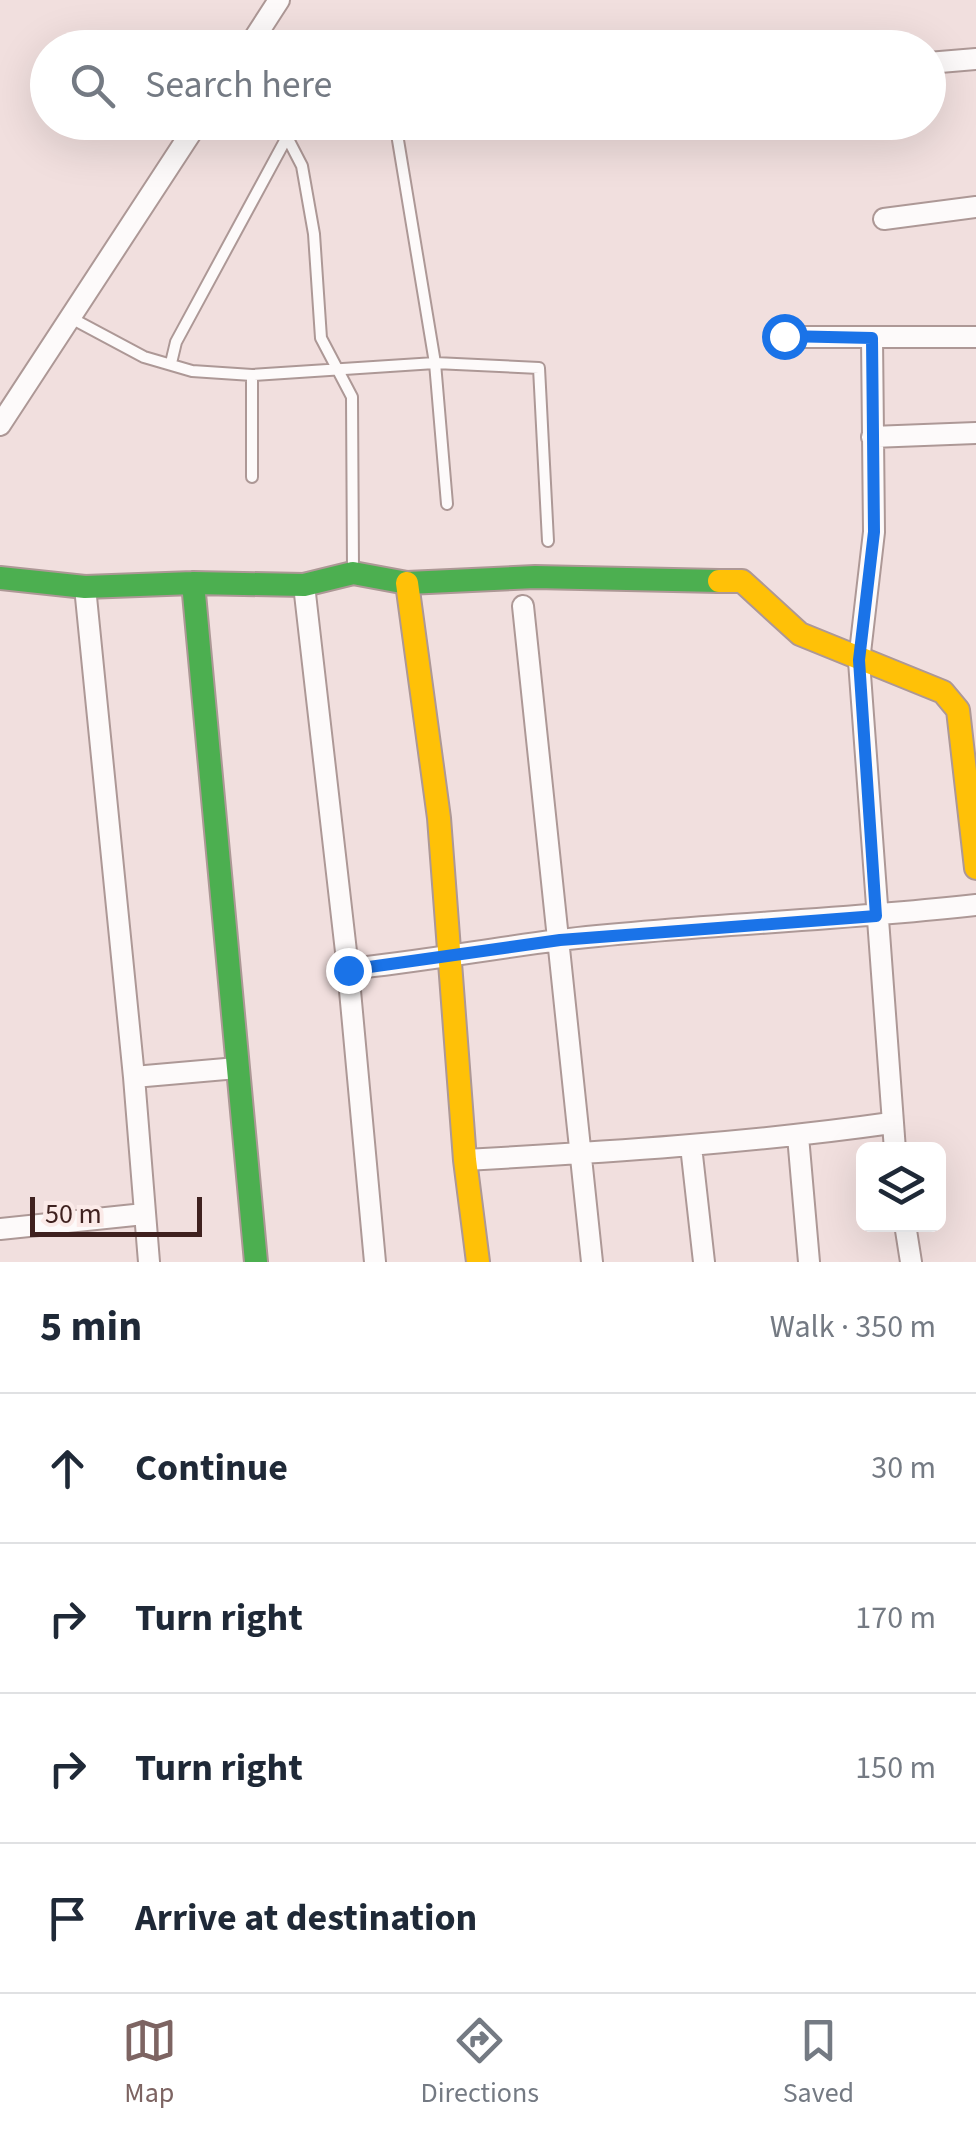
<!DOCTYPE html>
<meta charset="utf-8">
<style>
:root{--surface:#fff;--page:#f2f2f3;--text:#1f2937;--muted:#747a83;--line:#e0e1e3;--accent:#7d6462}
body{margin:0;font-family:"Source Sans 3",sans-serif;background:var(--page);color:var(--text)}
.controls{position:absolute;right:30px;bottom:30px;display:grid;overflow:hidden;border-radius:15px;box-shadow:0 10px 40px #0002}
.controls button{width:90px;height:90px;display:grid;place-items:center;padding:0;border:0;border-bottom:2px solid var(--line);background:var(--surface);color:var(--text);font:50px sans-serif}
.scale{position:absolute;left:30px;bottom:25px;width:172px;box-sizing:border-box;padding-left:10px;border:5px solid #3f211f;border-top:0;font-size:28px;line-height:35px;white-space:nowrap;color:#3f211f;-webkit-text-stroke:8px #fbeae8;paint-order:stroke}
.stop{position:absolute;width:30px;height:30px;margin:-22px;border:8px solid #1a73e8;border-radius:50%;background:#fff}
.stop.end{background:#1a73e8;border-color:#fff;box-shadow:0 2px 10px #0008}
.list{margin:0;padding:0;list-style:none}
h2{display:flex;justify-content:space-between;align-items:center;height:130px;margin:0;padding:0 40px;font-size:42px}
h2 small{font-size:32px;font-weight:400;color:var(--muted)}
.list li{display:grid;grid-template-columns:65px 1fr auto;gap:30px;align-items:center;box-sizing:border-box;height:150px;padding:0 40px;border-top:2px solid var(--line)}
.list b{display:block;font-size:38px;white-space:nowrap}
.list em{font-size:32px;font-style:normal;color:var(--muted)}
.icon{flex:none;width:55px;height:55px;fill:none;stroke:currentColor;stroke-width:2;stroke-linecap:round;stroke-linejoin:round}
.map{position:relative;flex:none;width:976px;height:1262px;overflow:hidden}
.search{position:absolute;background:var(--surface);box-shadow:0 10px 40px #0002;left:30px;right:30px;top:30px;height:110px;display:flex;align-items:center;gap:25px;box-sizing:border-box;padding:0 35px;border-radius:55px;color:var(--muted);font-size:38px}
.sheet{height:730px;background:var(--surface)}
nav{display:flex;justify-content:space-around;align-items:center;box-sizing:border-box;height:140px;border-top:2px solid var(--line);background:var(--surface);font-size:28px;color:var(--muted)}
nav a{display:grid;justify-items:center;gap:5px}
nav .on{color:var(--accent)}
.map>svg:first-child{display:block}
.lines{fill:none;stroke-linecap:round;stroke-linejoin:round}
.lane-casing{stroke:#ad9896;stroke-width:14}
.street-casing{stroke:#ad9896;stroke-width:24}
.fast-casing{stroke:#ad9896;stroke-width:26}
.slow-casing{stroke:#ad9896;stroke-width:26}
.lane{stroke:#fdfafa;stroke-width:10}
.street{stroke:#fdfafa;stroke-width:20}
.fast{stroke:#4caf50;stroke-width:22}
.slow{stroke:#ffc107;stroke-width:22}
.route{stroke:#1a73e8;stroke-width:12}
</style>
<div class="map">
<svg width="976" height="1262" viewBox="0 0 976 1262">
<rect width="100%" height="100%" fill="#f1dfde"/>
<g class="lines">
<g class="lane-casing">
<path id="lane" d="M357 48 375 37 380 48
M395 122 435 363 447 504
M287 137 302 166 314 234 321 338 352 397 353 569
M71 318 144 357 192 371 252 375 435 363 539 368 548 541
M171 363 176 342 287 137 298 122
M252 375V477"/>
</g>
<g class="street-casing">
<path id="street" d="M248 48 279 0
M928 63 976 59
M884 219 976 207
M784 337H976
M872 338 874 532 859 661 895 1150
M0 425 198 122
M872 437 976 433
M304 585 348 969 375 1262
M85 587 134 1077 149 1262
M523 606 592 1262
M348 969C418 962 488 949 559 940 697 924 837 921 976 905
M134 1077 237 1068
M798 1136 809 1262
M691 1146 704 1262
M465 1160C608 1152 750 1143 891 1123
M905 1224 911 1262
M0 1229 144 1214"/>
</g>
<g class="fast-casing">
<path id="fast" d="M0 578 85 587 193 583 304 585 353 573 407 583 535 577 719 581
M193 583 256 1262"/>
</g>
<g class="slow-casing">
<path id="slow" d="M719 581H742L800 634 943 692 958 710 976 868
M407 583 439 818 465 1160 478 1262"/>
</g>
<use href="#lane" class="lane"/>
<use href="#street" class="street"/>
<use href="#fast" class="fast"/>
<use href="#slow" class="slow"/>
</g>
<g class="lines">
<path class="route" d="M348 970 560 940 876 916 859 660 874 532 872 338 784 336"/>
</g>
</svg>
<div class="controls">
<button><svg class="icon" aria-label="layers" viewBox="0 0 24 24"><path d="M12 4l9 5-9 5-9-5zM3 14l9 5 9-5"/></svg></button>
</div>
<div class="scale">50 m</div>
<div class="stop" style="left:784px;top:336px"></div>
<div class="stop end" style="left:348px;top:970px"></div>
<div class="search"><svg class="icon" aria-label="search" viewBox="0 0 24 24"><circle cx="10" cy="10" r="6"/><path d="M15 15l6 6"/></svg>Search here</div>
</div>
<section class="sheet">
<h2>5 min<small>Walk · 350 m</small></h2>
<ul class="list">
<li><svg class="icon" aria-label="ahead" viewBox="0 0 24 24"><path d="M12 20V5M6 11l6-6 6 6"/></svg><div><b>Continue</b></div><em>30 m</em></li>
<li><svg class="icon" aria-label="right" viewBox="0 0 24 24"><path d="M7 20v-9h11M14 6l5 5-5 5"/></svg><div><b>Turn right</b></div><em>170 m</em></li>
<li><svg class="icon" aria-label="right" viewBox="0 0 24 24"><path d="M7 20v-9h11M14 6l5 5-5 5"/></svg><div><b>Turn right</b></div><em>150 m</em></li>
<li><svg class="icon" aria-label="arrive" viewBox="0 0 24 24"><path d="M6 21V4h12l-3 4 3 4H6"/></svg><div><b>Arrive at destination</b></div></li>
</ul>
</section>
<nav>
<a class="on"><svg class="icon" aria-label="map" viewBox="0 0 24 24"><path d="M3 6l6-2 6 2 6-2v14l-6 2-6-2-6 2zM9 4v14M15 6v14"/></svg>Map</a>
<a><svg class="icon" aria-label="directions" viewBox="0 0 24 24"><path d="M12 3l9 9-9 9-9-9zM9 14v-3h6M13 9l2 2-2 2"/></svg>Directions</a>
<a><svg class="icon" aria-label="saved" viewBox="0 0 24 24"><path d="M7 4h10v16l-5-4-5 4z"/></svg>Saved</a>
</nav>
